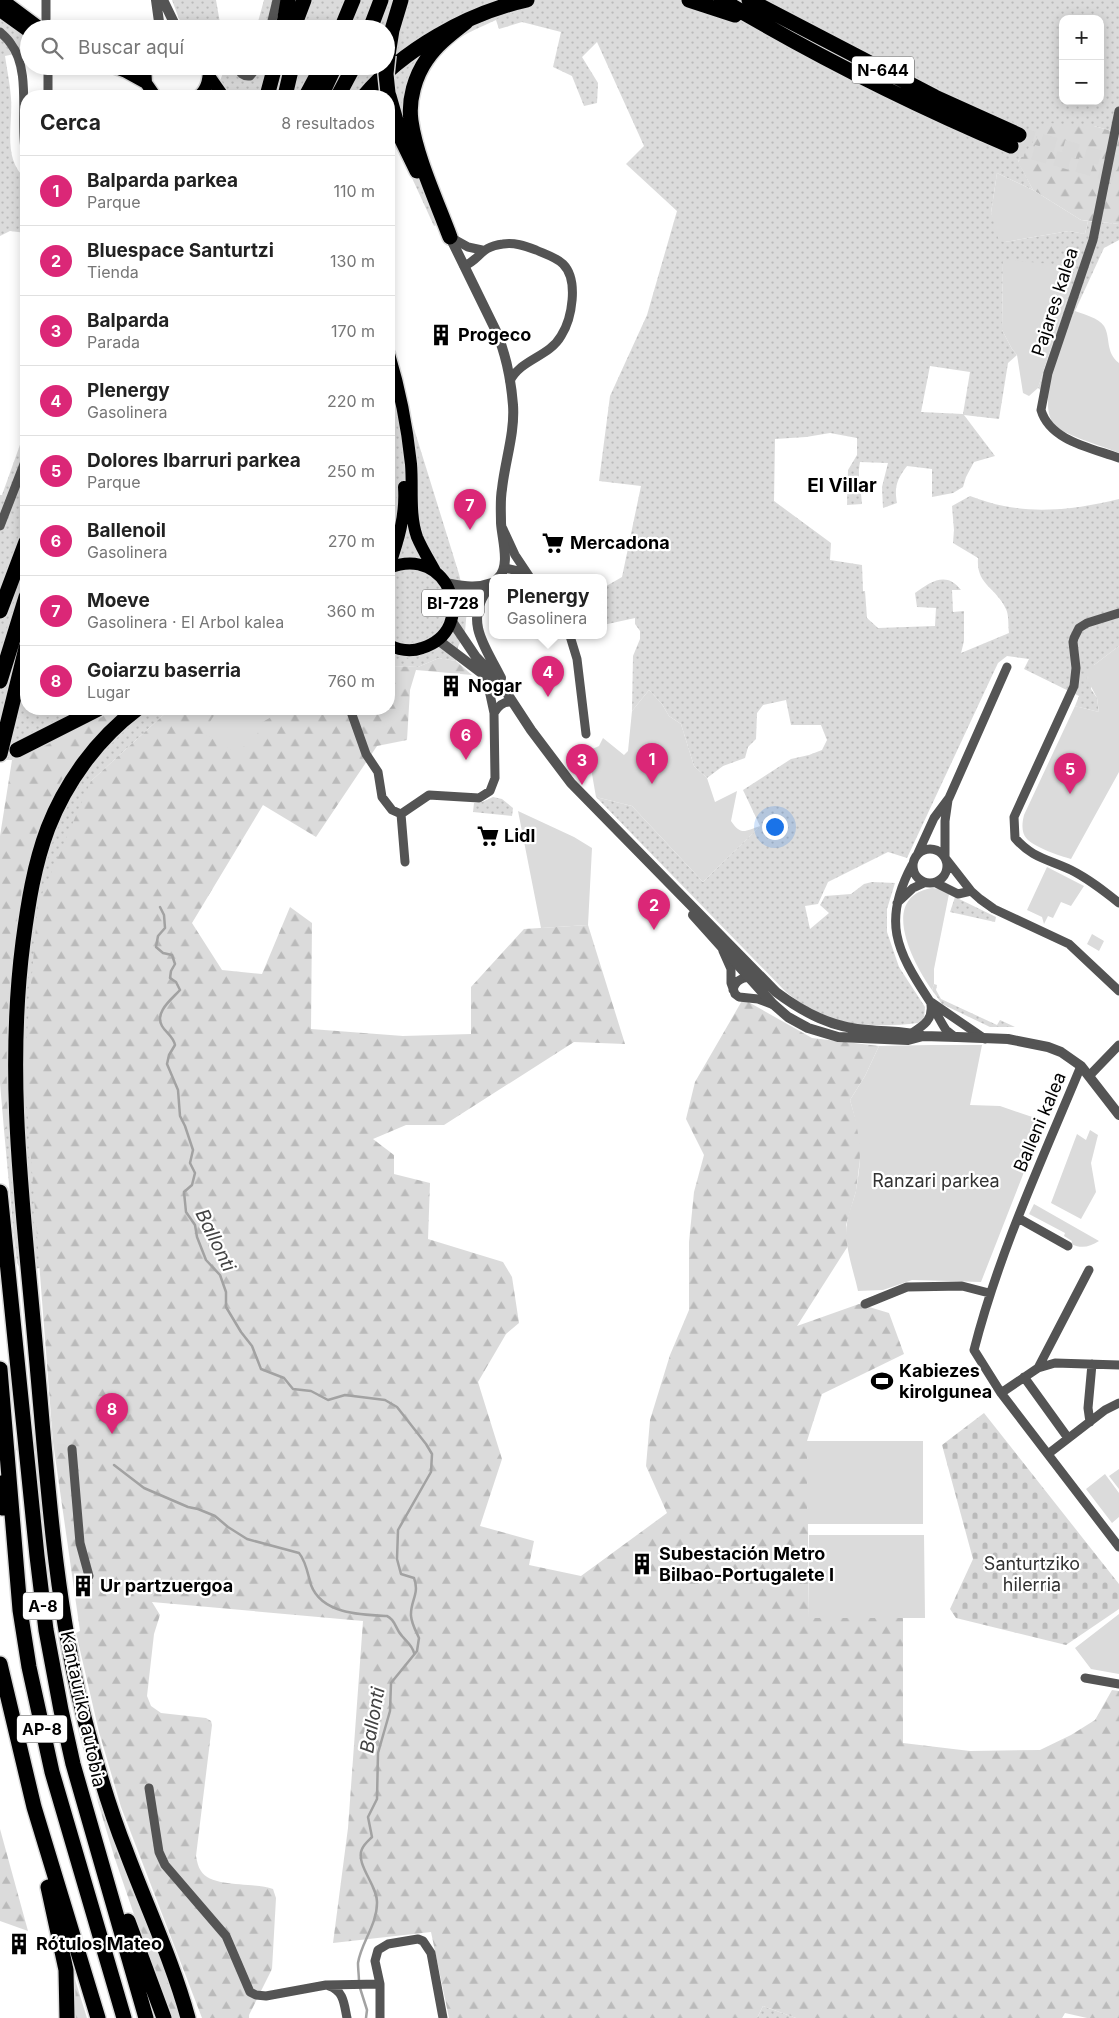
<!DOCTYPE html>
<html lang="es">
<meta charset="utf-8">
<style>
:root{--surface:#fff;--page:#f2f2f2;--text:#222;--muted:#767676;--line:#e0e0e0;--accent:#db2777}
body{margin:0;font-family:Inter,sans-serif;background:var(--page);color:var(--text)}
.controls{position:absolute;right:15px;top:15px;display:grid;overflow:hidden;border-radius:10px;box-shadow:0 2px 12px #0003}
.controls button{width:45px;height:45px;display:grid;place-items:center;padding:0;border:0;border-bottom:1px solid var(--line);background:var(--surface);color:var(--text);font:25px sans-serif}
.you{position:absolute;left:774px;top:826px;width:18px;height:18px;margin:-12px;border:4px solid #fff;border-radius:50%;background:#1a73e8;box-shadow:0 0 0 8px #1a73e833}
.badge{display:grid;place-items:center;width:32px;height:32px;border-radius:50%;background:var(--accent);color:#fff;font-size:16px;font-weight:700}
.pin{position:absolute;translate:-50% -41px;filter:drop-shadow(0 1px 2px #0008)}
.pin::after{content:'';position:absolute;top:26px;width:18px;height:15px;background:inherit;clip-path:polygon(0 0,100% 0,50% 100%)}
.popup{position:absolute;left:489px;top:574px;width:118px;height:65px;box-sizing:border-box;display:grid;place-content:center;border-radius:10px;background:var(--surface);filter:drop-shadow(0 1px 4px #0005);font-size:16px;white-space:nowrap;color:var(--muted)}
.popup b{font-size:19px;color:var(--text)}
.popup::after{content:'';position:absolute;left:50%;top:100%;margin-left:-10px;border:10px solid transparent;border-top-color:var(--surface)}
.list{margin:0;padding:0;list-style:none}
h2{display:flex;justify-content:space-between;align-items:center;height:65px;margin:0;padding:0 20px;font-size:21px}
h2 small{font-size:16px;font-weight:400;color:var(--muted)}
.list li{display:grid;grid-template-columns:32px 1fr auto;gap:15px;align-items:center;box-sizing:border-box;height:70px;padding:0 20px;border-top:1px solid var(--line)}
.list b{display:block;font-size:19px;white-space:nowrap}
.list p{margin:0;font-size:16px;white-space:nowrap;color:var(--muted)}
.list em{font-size:16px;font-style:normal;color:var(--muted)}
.icon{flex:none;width:28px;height:28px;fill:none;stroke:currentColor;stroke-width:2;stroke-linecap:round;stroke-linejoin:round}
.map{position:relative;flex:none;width:1119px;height:2018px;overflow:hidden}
.search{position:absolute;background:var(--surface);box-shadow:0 2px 12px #0003;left:20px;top:20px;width:375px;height:55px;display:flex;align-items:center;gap:12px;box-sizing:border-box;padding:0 18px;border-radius:28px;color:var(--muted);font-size:19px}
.panel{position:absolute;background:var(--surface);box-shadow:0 2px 12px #0003;left:20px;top:90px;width:375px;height:625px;border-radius:20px}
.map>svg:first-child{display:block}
.grass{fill:url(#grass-dots);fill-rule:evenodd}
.forest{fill:url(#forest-firs)}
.cemetery{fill:url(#cemetery-stones)}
.green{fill:#dbdbdb}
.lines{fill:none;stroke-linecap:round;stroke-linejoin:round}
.stream{stroke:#a2a2a2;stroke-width:2.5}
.minor-tunnel{stroke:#d9d9d9;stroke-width:9;stroke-dasharray:9 4.5;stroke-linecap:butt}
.motorway-tunnel{stroke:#d9d9d9;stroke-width:15;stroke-dasharray:15 8;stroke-linecap:butt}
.primary-casing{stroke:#dbdbdb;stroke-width:15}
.motorway-casing{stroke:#dbdbdb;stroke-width:18}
.minor{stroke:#545454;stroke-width:9}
.tertiary{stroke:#545454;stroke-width:10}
.primary{stroke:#000;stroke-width:12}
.motorway{stroke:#000;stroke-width:15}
.motorway-bridge-casing{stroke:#dbdbdb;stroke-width:18;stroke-linecap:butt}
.motorway-bridge{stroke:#000;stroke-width:15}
.labels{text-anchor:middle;stroke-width:4.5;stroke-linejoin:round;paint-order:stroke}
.shield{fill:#fff;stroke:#4c4c4c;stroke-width:1}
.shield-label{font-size:16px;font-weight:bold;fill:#000}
.street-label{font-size:18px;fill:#000;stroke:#fff}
.poi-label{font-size:18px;font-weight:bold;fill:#000;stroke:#fff;text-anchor:start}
.park-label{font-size:18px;fill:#323232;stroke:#fff}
.neighbourhood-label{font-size:19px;font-weight:bold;fill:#000;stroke:#fff}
.water-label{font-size:19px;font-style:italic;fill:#434343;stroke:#fff}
</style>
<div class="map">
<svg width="1119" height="2018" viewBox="0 0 1119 2018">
<defs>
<pattern id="grass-dots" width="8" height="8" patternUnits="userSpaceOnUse" patternTransform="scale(1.25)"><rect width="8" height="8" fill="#dbdbdb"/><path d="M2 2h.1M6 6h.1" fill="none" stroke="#bababa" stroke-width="1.8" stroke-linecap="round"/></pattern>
<pattern id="forest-firs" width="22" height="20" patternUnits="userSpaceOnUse" patternTransform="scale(1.25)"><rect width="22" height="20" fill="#dbdbdb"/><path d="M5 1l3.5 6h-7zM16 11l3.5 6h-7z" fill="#bababa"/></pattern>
<pattern id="cemetery-stones" width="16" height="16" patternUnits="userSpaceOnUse" patternTransform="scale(1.25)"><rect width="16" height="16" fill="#dbdbdb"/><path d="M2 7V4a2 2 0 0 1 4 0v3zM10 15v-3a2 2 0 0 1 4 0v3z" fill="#bababa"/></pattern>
</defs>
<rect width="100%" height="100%" fill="#fff"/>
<path class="grass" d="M0 0H15L35 16 34 29H29V51L5 56C7 70 10 84 11 98 13 125 2 159 26 179V233L10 231 0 236Z
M172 0H216L221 29 187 28 179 19Z
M264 0H1119V133L1094 126H1077L1018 161 1033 190 997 173 991 213 1005 242 1069 231 1085 234 1088 221 1119 224V240L1104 248 1075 311 1052 377 1048 396 1038 388 1068 296 1003 259 1002 330 1012 349 1017 355 1008 363 999 419 964 415 995 456 974 462 966 477 963 487 953 493 932 497V469L907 466C897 479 894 487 897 503L883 508 882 487 888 463 860 462C857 477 861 489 862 504L847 505 848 470 857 455V438L830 433 806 437 775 439 774 501 831 543 830 560 862 565 863 591H865L867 618 878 628 935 626 936 608 917 607 915 593C931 581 947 571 961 590H952L953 612 964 611V641L961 653 1009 633C1008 625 1009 615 1006 609 996 587 976 585 978 558L953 543 954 530 952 506 970 496C981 500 993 504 1004 506 1042 514 1082 508 1119 499V646L1094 665 1091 689 1097 698 1099 712 1075 706 1079 696 1024 669 1029 659 1007 656 998 663 907 858 888 852 828 882 818 904 805 906 810 929 829 913 820 905 825 896 851 894 864 884 872 882 895 883 887 909V932L899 967 925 1007 924 1019 918 1023C884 1027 847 1027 815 1012 805 1007 795 999 786 992L596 797 632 806 703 882 760 826 743 790 791 759 809 755 822 750 827 740 821 725H791L786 700 763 705 757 713 756 739 748 747 745 758 723 766 707 778 694 766 681 724 669 716 662 704 649 690 632 711 633 656 640 639V631L635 624V618L603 625V588L622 577 641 486 599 481 610 396 647 315 677 211 626 164 644 146 597 42 582 57 598 83 597 103 584 106 572 76 553 67 561 32 522 22 499 29 496 20C481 27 465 33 452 43 427 61 412 98 419 128 425 159 439 190 450 220L434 226 390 130 389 96H381L380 89 374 96H214L223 73 222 66H386V29H256ZM1063 19H1100V101H1063ZM930 366 970 372 963 414 921 412Z
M389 348 459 574 467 608 465 632 458 647 456 661 439 658 418 667 389 666Z
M26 428V709H116L12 760H0V495H2Z
M130 709H170L91 781 38 1233 41 1268 21 1270 17 1263 14 1238 4 1130 11 1127 13 981 22 899 29 870 39 837Z
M493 797 502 799 513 808 512 816 473 812 474 803 482 802Z
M955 897 996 917 995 922 950 912Z
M934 984 937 985 936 990 941 999 997 1025 1000 1020 1015 1027H990L942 1004 932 990Z
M763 2006 796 2018H757Z"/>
<path class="forest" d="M1047 123 1094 126 1119 133V224L1081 220 1033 190 1018 162Z
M439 658 456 661 472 675 416 670 410 690 407 740 377 746 316 837 263 805 192 923 222 970 262 974 290 907 312 923 311 1029 403 1036 471 1034V987L524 929 588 925 625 1044 574 1042 444 1125H406L373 1139 394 1155V1174L430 1183 428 1239 503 1262 512 1277 519 1323 506 1334 478 1382 502 1459 480 1526 534 1541 529 1565 581 1576 667 1513 646 1466 650 1420 670 1355 689 1310V1242L694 1192 704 1155 686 1119 695 1082 743 999 812 1038 879 1046 865 1076 850 1100 859 1131 861 1151 856 1191 846 1225 848 1246 797 1326 859 1304 889 1313 904 1354 822 1394 807 1441 809 1618H903V1743L970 1751 1040 1750 1071 1735 1095 1720 1112 1690 1119 1691V2018H1087L1065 2013 1062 2018H796L763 2006 757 2018H449L431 1932 333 1943 348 1828 363 1621 152 1602 160 1615 154 1634 147 1696 151 1706 161 1713 206 1718 211 1721 212 1725 196 1856C197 1861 198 1867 201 1871 211 1888 253 1882 273 1889L276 1898 272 1969 249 2015V2018H202L121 1807 99 1732 76 1633 80 1631 53 1442 24 1068 38 903 91 781 170 709H389V666L418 667Z
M116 709H130L106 730 29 870 22 899 13 981 11 1127 4 1130 0 1083V836L12 760Z
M95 1792 174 1995 181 2018H170L167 2011 114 1856Z
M0 1829 28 1931 0 1921Z
M72 1970 87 2018H73Z"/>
<path class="cemetery" d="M984 1413 1119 1584V1609L1066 1645 956 1618 950 1609 973 1559 942 1445Z"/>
<path class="green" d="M997 173 1033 190 1081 220 1088 221 1085 234 1069 231 1005 242 999 241 991 213Z
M1003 259 1069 266 1068 296 1038 388 1029 396 1023 393 1017 355 1012 349 1002 330Z
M1075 311C1083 314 1099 318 1104 326 1111 338 1105 352 1119 363V453C1102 446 1074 438 1059 429 1030 410 1066 336 1075 311Z
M1119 646V772L1071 859C1060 856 1034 847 1027 839 1021 833 1022 823 1024 815L1075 706 1099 712 1097 698 1086 677 1094 665Z
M649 690 662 704 669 716 681 724 694 766 707 778 715 802 737 791 731 821C741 836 745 831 760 826L703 882 632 806 596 797 588 751 599 746 603 738 624 755 628 751 632 711Z
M40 709H65L45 718Z
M218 709H280L278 713 261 723 255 741 234 751 203 733Z
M518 811 574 837 592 848 588 925 541 928Z
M1047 867 1084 886 1071 906 1061 902 1053 918 1048 916 1044 924 1042 917 1027 910Z
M932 888 941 889 949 894 934 969V984L932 990C913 963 878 897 932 888Z
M1092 934 1104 941 1099 951 1087 944Z
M931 1045H982L970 1105 1000 1106 1044 1121 981 1282 912 1280 883 1290 858 1291C854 1272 843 1242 847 1223 848 1212 854 1201 856 1190 863 1154 860 1135 850 1100L865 1076 879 1046Z
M1090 1130 1098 1135 1091 1163 1096 1192 1081 1219 1051 1203 1077 1134 1086 1140Z
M1034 1204 1099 1241C1089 1247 1082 1249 1071 1244L1072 1241 1064 1236 1065 1233 1029 1214Z
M807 1441H923V1524H807Z
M1119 1469V1489L1109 1476Z
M1105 1474 1119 1493V1517L1112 1523 1086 1489Z
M809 1535H924L925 1618H809Z
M1119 1614V1674L1091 1669 1075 1648Z"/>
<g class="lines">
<path class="stream" d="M160 907 164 915 165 928 158 936 156 947 163 953 172 955 175 964 171 971 170 978 176 982 180 990C172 999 154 1012 162 1026 166 1033 173 1036 175 1045L169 1055 167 1064 178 1090 180 1116 185 1126 193 1150 190 1163 195 1173 192 1185 184 1192 186 1212 195 1225 197 1237 206 1260 220 1275 226 1292V1307L241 1332 252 1346 261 1369 284 1378 293 1389 311 1391 328 1400 345 1395 385 1400 397 1407 426 1444 432 1454 431 1472 398 1530 397 1559 401 1574 414 1578C420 1594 410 1601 411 1616 412 1625 416 1631 419 1638L417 1651 391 1683 390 1711 378 1753 377 1799 368 1817 372 1837C369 1840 364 1844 362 1849 355 1864 378 1886 377 1903 377 1925 361 1943 358 1963 358 1969 359 1976 359 1982
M114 1465 144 1488 188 1507 198 1509 215 1516 228 1527 247 1539 299 1553C306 1561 308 1575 311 1585 322 1614 361 1615 387 1616 396 1620 395 1629 402 1636 407 1642 412 1645 414 1653
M360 1988 367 2010 366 2018"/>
<path class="minor-tunnel" d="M3 1445 72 1449"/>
<path class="motorway-tunnel" d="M1019 135 1119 163
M1011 146 1119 176"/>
<g class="primary-casing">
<path id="primary" d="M3 0 42 29
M0 11 29 32
M110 66 126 72 146 83
M145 66 146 83 155 96
M209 76 223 96
M199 96C208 88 209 78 209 66
M389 354C400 390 407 426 411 464 413 488 409 514 417 537 422 549 429 560 435 571
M389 567C398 541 406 516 404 487
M389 568C449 543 480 630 422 648 411 652 399 650 389 645"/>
</g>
<g class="motorway-casing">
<path id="motorway" d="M689 0 735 15
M722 0C814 55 912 104 1011 146
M749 0 935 97 1019 135
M283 29 288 0
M293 29 304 0
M341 29 353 0
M370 29 381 0
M388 55 392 30 401 0
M267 96 275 66
M285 96 292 66
M306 96 322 66
M321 96 335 66
M338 96 354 66
M364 96C402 50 468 13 527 0
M389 96 401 138 417 171
M450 237C437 202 416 157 411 121 408 100 415 76 427 59 437 44 452 33 466 22
M0 611 26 542
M0 681 26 597
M137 709C97 739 66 782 48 828 34 865 28 904 23 942 5 1081 24 1214 36 1353 47 1473 54 1596 83 1713 95 1760 108 1806 126 1851 146 1905 173 1962 188 2018
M17 750 98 709
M0 754 26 648
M0 1192 37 1556 46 1630 61 1710 73 1764 146 2018
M0 1369 20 1610 29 1667 52 1772 124 2018
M0 1483 3 1508
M0 1664 34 1807 98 2018
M48 1887 66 1970 67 2018
M128 1921 164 2018"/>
</g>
<path class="minor" d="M46 0V19
M270 29 277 0
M0 32C4 36 8 39 11 44 32 71 19 124 26 156
M236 66C240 72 242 77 250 76L258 66
M48 96V66
M1119 111 1093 240 1048 373 1041 410C1050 441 1092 448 1119 458
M450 237 468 247 482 250
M464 266C481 259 479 247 503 244 514 242 525 246 536 250 545 254 556 257 563 264 579 280 572 319 561 336 549 357 521 359 510 381
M0 526 26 459
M503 529 515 555 527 573 524 578
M505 568 527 573 529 576
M1119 613 1087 623 1079 628 1074 638 1073 642 1076 668 1074 686 1014 817 1015 838C1032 858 1048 859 1071 870 1089 879 1104 891 1119 903
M570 636 577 659 586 734
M350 709 366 754 378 772 382 797 392 810 401 814
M494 713C498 706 503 701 511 702
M401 814 429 795 479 798 490 791 495 778 494 713 486 676
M401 814 405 862
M913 866a17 17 0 1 1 34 0a17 17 0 1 1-34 0Z
M918 853 934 818 949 798 1007 667
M945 856V821L948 800
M946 859 971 891 980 899 994 909 1069 944 1119 991
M912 865C882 921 896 950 929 1000 935 1010 940 1021 946 1030L955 1037
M936 883 958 894 971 891
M897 903 913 888 924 883
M723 951 731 969V983L735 994 739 997 758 999 774 1005
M733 990C735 979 744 977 754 977
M931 1002 985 1039
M912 1033C923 1026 933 1020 931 1005
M1081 1066C1042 1160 999 1252 974 1350L1001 1393 1119 1547
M1090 1075 1119 1045
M1018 1218 1068 1246
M865 1304 907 1287 962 1286 989 1293
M1038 1368 1089 1270
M1024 1377 1068 1438
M1001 1393 1038 1368 1055 1363 1119 1365
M1090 1422 1088 1408 1092 1364
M72 1449 80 1543 89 1576
M1048 1454 1105 1410 1119 1403
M1085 1678 1119 1684
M149 1788 159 1852 165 1865 226 1936 250 1992 256 1995 266 1996 326 1985 380 1984
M329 1986C344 1991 344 2004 347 2018
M380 2018V1984L375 1961 378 1950 388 1944 418 1939 423 1941 431 1953 443 2018"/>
<path class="tertiary" d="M156 0 160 29
M163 0 177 29
M450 237 496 331C506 354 511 380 513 405 515 433 505 461 502 489 500 500 501 512 501 523 502 539 511 567 498 578
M446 583C463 586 476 589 492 583
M485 593C465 624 487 649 501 678
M453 611 485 593 493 584
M451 620 476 657 499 681 531 730 571 783 776 992C804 1013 833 1028 868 1030 887 1032 905 1031 923 1036
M438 640 492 681
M693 915 773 1004 788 1017 808 1028 838 1037 908 1040 923 1036 957 1037 1008 1039 1048 1047 1061 1052 1081 1066 1119 1115"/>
<use href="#primary" class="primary"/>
<use href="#motorway" class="motorway"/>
<g class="motorway-bridge-casing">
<path id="motorway-bridge" d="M388 55 386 74 388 93"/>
</g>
<use href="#motorway-bridge" class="motorway-bridge"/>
</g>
<defs>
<g id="building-bare" transform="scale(1.725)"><path d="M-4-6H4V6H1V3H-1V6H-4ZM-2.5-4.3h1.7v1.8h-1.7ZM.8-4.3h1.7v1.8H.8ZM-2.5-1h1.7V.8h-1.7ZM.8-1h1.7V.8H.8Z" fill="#000" stroke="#fff" stroke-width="2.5" paint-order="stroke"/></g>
<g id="supermarket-bare" transform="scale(1.725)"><path d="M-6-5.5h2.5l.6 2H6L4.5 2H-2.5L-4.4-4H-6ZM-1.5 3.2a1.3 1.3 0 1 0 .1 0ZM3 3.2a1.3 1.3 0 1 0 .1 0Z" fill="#000" stroke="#fff" stroke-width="2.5" paint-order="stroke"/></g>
<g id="stadium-bare" transform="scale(1.725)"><path d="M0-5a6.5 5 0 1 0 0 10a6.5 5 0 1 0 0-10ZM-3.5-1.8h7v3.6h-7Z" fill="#000" stroke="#fff" stroke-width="2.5" paint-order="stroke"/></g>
</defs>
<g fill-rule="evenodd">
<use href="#building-bare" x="441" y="335"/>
<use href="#supermarket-bare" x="553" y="543"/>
<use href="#building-bare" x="451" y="686"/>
<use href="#supermarket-bare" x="488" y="836"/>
<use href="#stadium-bare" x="882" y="1381"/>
<use href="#building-bare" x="642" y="1564"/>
<use href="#building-bare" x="83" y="1586"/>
<use href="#building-bare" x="19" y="1944"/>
</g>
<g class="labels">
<g class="shield">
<rect x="852" y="56.5" width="62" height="27" rx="4"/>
<rect x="422" y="589.5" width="62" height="27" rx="4"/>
<rect x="23" y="1592.5" width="40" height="27" rx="4"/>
<rect x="17" y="1715.5" width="50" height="27" rx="4"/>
</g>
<g class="shield-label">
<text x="883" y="76">N-644</text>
<text x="453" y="609">BI-728</text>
<text x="43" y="1612">A-8</text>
<text x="42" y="1735">AP-8</text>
</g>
<g class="street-label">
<text transform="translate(1055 302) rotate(-72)" y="6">Pajares kalea</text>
<text transform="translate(1040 1122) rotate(-67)" y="6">Balleni kalea</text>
<text transform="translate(83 1709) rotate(78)" y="6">Kantauriko autobia</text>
</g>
<g class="poi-label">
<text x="458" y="341">Progeco</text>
<text x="570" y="549">Mercadona</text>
<text x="468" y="692">Nogar</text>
<text x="504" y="842">Lidl</text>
<text x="899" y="1377">Kabiezes<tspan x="899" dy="21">kirolgunea</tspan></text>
<text x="659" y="1560">Subestación Metro<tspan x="659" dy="21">Bilbao-Portugalete I</tspan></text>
<text x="100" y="1592">Ur partzuergoa</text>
<text x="36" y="1950">Rótulos Mateo</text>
</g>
<g class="park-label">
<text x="936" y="1187">Ranzari parkea</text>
<text x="1032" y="1570">Santurtziko<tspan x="1032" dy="21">hilerria</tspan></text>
</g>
<g class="neighbourhood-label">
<text x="842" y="492">El Villar</text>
</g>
<g class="water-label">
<text transform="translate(216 1240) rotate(64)" y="7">Ballonti</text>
<text transform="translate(372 1720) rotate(-80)" y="7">Ballonti</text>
</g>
</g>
</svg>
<div class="controls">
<button>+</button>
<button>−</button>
</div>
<div class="you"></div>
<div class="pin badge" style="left:652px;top:784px">1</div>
<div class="pin badge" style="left:654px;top:930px">2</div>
<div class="pin badge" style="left:582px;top:785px">3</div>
<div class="pin badge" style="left:548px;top:697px">4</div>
<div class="popup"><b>Plenergy</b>Gasolinera</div>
<div class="pin badge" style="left:1070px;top:794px">5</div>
<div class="pin badge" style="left:466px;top:760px">6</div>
<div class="pin badge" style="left:470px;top:530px">7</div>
<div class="pin badge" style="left:112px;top:1434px">8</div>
<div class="search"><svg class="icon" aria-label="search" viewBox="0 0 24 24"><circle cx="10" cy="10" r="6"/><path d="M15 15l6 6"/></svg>Buscar aquí</div>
<section class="panel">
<h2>Cerca<small>8 resultados</small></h2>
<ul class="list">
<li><span class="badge">1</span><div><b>Balparda parkea</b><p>Parque</p></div><em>110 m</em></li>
<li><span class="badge">2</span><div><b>Bluespace Santurtzi</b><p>Tienda</p></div><em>130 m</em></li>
<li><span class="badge">3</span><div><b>Balparda</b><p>Parada</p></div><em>170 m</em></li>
<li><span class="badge">4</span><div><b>Plenergy</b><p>Gasolinera</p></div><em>220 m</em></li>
<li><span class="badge">5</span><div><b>Dolores Ibarruri parkea</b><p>Parque</p></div><em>250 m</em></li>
<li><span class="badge">6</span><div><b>Ballenoil</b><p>Gasolinera</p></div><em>270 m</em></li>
<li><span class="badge">7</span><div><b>Moeve</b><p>Gasolinera · El Arbol kalea</p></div><em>360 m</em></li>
<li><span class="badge">8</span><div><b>Goiarzu baserria</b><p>Lugar</p></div><em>760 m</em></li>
</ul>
</section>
</div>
